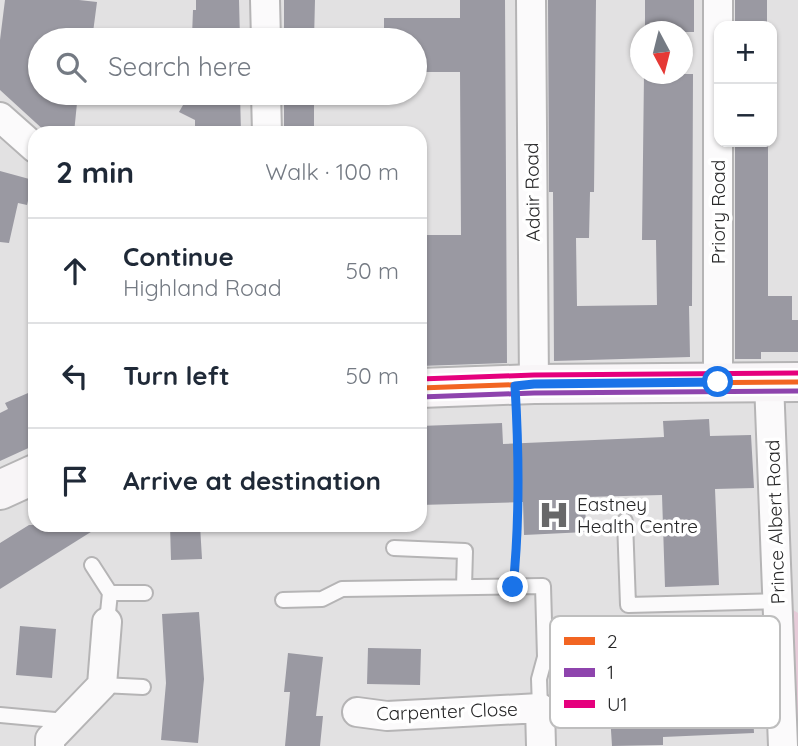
<!DOCTYPE html>
<meta charset="utf-8">
<style>
:root{--surface:#fff;--page:#f2f2f3;--text:#1f2937;--muted:#747a83;--line:#e0e1e3}
body{margin:0;font-family:Quicksand,sans-serif;background:var(--page);color:var(--text)}
.controls{position:absolute;right:21px;top:21px;display:grid;overflow:hidden;border-radius:14px;box-shadow:0 2px 5px #0004}
.controls button{width:63px;height:63px;display:grid;place-items:center;padding:0;border:0;border-bottom:2px solid var(--line);background:var(--surface);color:var(--text);font:35px sans-serif}
.compass{position:absolute;left:630px;top:21px;width:63px;height:63px;border-radius:50%;background:var(--surface);box-shadow:0 2px 5px #0004;rotate:173deg}
.stop{position:absolute;width:21px;height:21px;margin:-16px;border:5px solid #1a73e8;border-radius:50%;background:#fff}
.stop.end{background:#1a73e8;border-color:#fff;box-shadow:0 2px 7px #0008}
.list{margin:0;padding:0;list-style:none}
h2{display:flex;justify-content:space-between;align-items:center;height:91px;margin:0;padding:0 28px;font-size:30px}
h2 small{font-size:23px;font-weight:400;color:var(--muted)}
.list li{display:grid;grid-template-columns:46px 1fr auto;gap:21px;align-items:center;box-sizing:border-box;height:105px;padding:0 28px;border-top:2px solid var(--line)}
.list b{display:block;font-size:26px;white-space:nowrap}
.list p{margin:0;font-size:23px;white-space:nowrap;color:var(--muted)}
.list em{font-size:23px;font-style:normal;color:var(--muted)}
.icon{flex:none;width:38px;height:38px;fill:none;stroke:currentColor;stroke-width:2;stroke-linecap:round;stroke-linejoin:round}
.map{position:relative;flex:none;width:798px;height:746px;overflow:hidden}
.search{position:absolute;background:var(--surface);box-shadow:0 2px 5px #0004;left:28px;top:28px;width:399px;height:77px;display:flex;align-items:center;gap:18px;box-sizing:border-box;padding:0 24px;border-radius:38px;color:var(--muted);font-size:26px}
.panel{position:absolute;background:var(--surface);box-shadow:0 2px 5px #0004;left:28px;top:126px;width:399px;height:406px;border-radius:21px}
.map>svg:first-child{display:block}
.park{fill:url(#park-tufts)}
.building{fill:#9a99a2}
.lines{fill:none;stroke-linecap:round;stroke-linejoin:round}
.lane-casing{stroke:#b5b4b5;stroke-width:18}
.street-casing{stroke:#b5b4b5;stroke-width:32}
.secondary-casing{stroke:#b5b4b5;stroke-width:42}
.path{stroke:#c2c2c3;stroke-width:4.5;stroke-dasharray:5 5;stroke-linecap:butt}
.lane{stroke:#fbfafb;stroke-width:14}
.street{stroke:#fbfafb;stroke-width:28}
.secondary{stroke:#f8f5f7;stroke-width:38}
.bus-1-casing{stroke:#fff;stroke-width:10}
.bus-2-casing{stroke:#fff;stroke-width:10}
.bus-3-casing{stroke:#fff;stroke-width:10}
.bus-1{stroke:#f26522;stroke-width:5}
.bus-2{stroke:#8e44ad;stroke-width:5}
.bus-3{stroke:#e5007d;stroke-width:5}
.route{stroke:#1a73e8;stroke-width:9}
.labels{text-anchor:middle;stroke-width:7;stroke-linejoin:round;paint-order:stroke}
.street-label{font-size:19px;fill:#272728;stroke:#fff}
.poi-label{font-size:19px;fill:#272728;stroke:#fff;text-anchor:start}
.key{fill:#fff;stroke:#bebebe;stroke-width:2}
.key-label{font-size:19px;fill:#272728}
</style>
<div class="map">
<svg width="798" height="746" viewBox="0 0 798 746">
<defs>
<pattern id="park-tufts" width="24" height="20" patternUnits="userSpaceOnUse" patternTransform="scale(1.75)"><rect width="24" height="20" fill="#e6cbd8"/><path d="M3 7l-1-3M5 7V3M7 7l1-3M15 17l-1-3M17 17v-4M19 17l1-3" fill="none" stroke="#c5aeb9"/></pattern>
</defs>
<rect width="100%" height="100%" fill="#e2e1e2"/>
<path class="park" d="M779 601 798 613V746H783Z"/>
<path class="building" d="M5 0H79L97 2 92 40H40L39 45 40 93H78L74 133H47L0 90V40Z
M196 0H239L240 40H207V38L192 36 193 10H196Z
M284 0H315L314 40H284Z
M460 0H505L507 363 420 366 421 235H461L460 72H415V40H384V18H460Z
M548 0H596L594 192H590L589 238H576L577 306 657 305 656 240H642L644 74H693L692 306H689L690 357 554 361 553 192H549Z
M645 0H694V32H645Z
M735 0H767V26H735Z
M190 93H240L241 133H195V120L179 112Z
M284 93H314V133H284Z
M735 142H768V296H792V320H798V352H761V359H735Z
M0 171 33 180 27 205 18 203 9 243 0 242Z
M35 390V445L0 461V413L8 409 5 403Z
M709 419 710 436 751 435 754 488 715 489 719 585 665 587 662 495 585 497 586 532 524 535 523 502 420 505V426L502 423 503 444 664 437 663 421Z
M29 525H102L0 589V543Z
M170 525H200L202 559 171 560Z
M199 612 204 679 198 743 161 740 166 683 162 614Z
M20 626 56 629 52 678 16 675Z
M368 648 421 649 420 685 367 684Z
M288 653 323 657 316 716H323L320 746H285L290 692H284Z
M752 694 754 733 663 737V745L612 746 609 699Z"/>
<g class="lines">
<g class="lane-casing">
<path id="lane" d="M625 521 628 605 779 601
M394 548 465 551 464 587
M92 565 110 593 107 622
M110 593H145
M283 600 322 599 342 589 543 586 545 657 539 679 540 708
M102 685 143 687
M0 715 66 721"/>
</g>
<g class="street-casing">
<path id="street" d="M265 0 266 40
M531 0 534 384
M718 0V382
M266 93 267 133
M0 117 35 148
M769 382 783 746
M357 712 387 716 540 708 541 746
M50 746V739L102 685 107 622"/>
</g>
<g class="secondary-casing">
<path id="secondary" d="M420 388 534 384 798 382
M0 490 35 474"/>
</g>
<path class="path" d="M515 567 519 535 517 415"/>
<use href="#lane" class="lane"/>
<use href="#street" class="street"/>
<use href="#secondary" class="secondary"/>
<g class="bus-1-casing">
<path id="bus-1" d="M420 388 534 384 798 382"/>
</g>
<g class="bus-2-casing">
<path id="bus-2" d="M420 397 534 393 798 391"/>
</g>
<g class="bus-3-casing">
<path id="bus-3" d="M420 379 534 375 798 373"/>
</g>
<use href="#bus-1" class="bus-1"/>
<use href="#bus-2" class="bus-2"/>
<use href="#bus-3" class="bus-3"/>
</g>
<g class="lines">
<path class="route" d="M513 587C520 520 519 453 515 386L534 384 718 382"/>
</g>
<defs>
<g id="hospital-bare" transform="scale(2.415)"><path d="M-5-5h3v3.5h4V-5h3V5h-3V1.5h-4V5h-3Z" fill="#686869" stroke="#fff" stroke-width="2.5" paint-order="stroke"/></g>
</defs>
<g fill-rule="evenodd">
<use href="#hospital-bare" x="554" y="515"/>
</g>
<g class="labels">
<g class="street-label">
<text transform="translate(532 192) rotate(-91)" y="7">Adair Road</text>
<text transform="translate(718 212) rotate(-90)" y="7">Priory Road</text>
<text transform="translate(775 522) rotate(-92)" y="7">Prince Albert Road</text>
<text transform="translate(447 711) rotate(-2)" y="7">Carpenter Close</text>
</g>
<g class="poi-label">
<text x="577" y="511">Eastney<tspan x="577" dy="22">Health Centre</tspan></text>
</g>
</g>
<rect x="550" y="616" width="230" height="112" rx="10" class="key"/>
<rect x="564" y="637" width="31" height="8" fill="#f26522"/>
<rect x="564" y="668" width="31" height="9" fill="#8e44ad"/>
<rect x="564" y="700" width="31" height="8" fill="#e5007d"/>
<g class="key-label">
<text x="607" y="648">2</text>
<text x="607" y="679">1</text>
<text x="607" y="711">U1</text>
</g>
</svg>
<div class="controls">
<button>+</button>
<button>−</button>
</div>
<svg class="compass" viewBox="-18 -18 36 36"><path d="M0-13l5 13h-10z" fill="#e53935"/><path d="M0 13l5-13h-10z" fill="#747a83"/></svg>
<div class="stop" style="left:718px;top:382px"></div>
<div class="stop end" style="left:513px;top:587px"></div>
<div class="search"><svg class="icon" aria-label="search" viewBox="0 0 24 24"><circle cx="10" cy="10" r="6"/><path d="M15 15l6 6"/></svg>Search here</div>
<section class="panel">
<h2>2 min<small>Walk · 100 m</small></h2>
<ul class="list">
<li><svg class="icon" aria-label="ahead" viewBox="0 0 24 24"><path d="M12 20V5M6 11l6-6 6 6"/></svg><div><b>Continue</b><p>Highland Road</p></div><em>50 m</em></li>
<li><svg class="icon" aria-label="left" viewBox="0 0 24 24"><path d="M17 20v-9H6M10 6l-5 5 5 5"/></svg><div><b>Turn left</b></div><em>50 m</em></li>
<li><svg class="icon" aria-label="arrive" viewBox="0 0 24 24"><path d="M6 21V4h12l-3 4 3 4H6"/></svg><div><b>Arrive at destination</b></div></li>
</ul>
</section>
</div>
